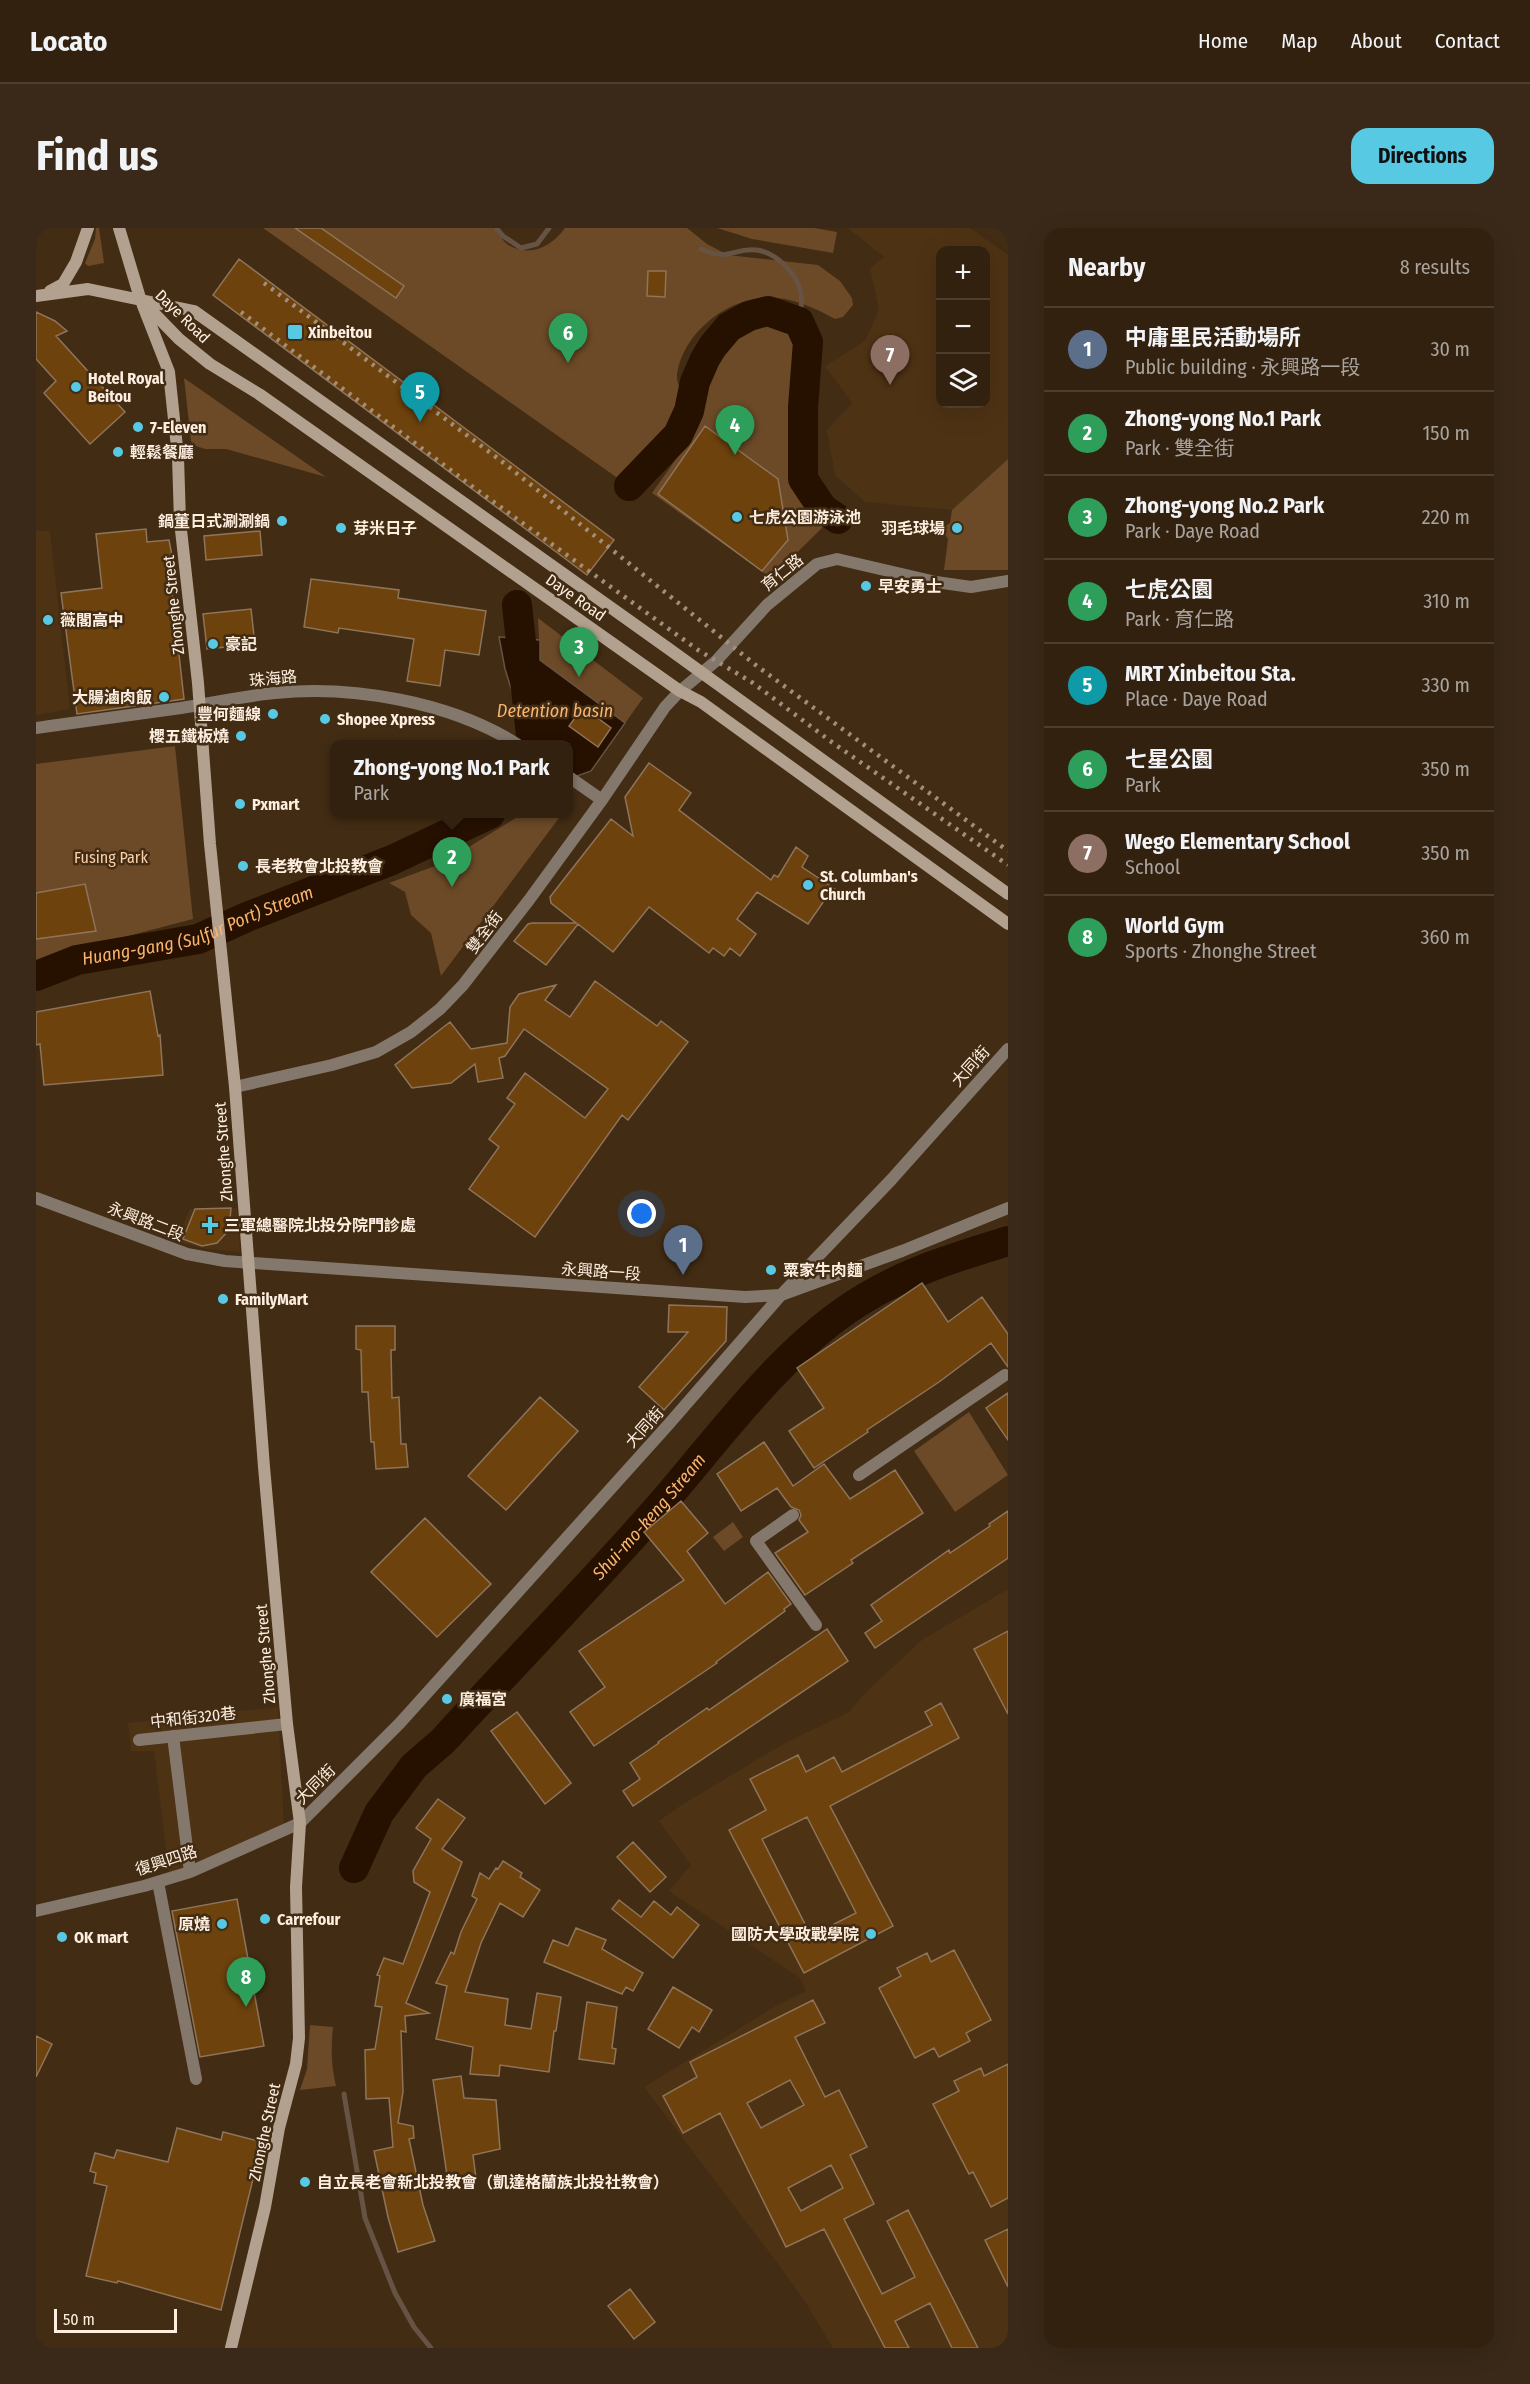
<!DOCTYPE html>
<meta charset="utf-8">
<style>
:root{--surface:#32210f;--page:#3a2918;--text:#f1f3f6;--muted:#a8a39e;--line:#4d3e2f;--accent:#58c9e3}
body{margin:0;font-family:"Fira Sans Condensed","Noto Sans TC",sans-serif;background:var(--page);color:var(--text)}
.controls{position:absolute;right:18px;top:18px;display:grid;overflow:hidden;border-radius:12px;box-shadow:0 6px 24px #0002}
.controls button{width:54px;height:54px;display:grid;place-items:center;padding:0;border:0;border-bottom:2px solid var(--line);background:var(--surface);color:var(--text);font:30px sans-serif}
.scale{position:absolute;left:18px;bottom:15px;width:123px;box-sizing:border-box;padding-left:6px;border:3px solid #fdeee0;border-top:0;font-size:16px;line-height:21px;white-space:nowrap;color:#fdeee0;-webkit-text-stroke:4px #422c14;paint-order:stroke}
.you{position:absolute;left:606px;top:986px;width:21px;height:21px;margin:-15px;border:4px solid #fff;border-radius:50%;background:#1a73e8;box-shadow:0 0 0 9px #1a73e833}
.badge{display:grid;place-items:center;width:39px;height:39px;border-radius:50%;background:var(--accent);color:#fff;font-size:20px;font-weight:700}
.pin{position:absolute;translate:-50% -50px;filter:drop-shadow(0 2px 3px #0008)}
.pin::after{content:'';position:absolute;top:32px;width:21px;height:18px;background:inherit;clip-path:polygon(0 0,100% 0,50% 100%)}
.popup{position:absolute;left:294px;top:512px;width:243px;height:78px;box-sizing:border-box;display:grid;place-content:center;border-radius:12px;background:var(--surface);filter:drop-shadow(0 2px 4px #0005);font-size:20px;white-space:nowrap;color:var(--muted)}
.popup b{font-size:22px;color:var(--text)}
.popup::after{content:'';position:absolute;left:50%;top:100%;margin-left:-12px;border:12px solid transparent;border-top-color:var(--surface)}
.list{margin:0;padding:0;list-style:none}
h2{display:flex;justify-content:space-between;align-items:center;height:78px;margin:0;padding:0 24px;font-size:26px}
h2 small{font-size:20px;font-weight:400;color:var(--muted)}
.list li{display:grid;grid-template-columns:39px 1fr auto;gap:18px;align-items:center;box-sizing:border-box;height:84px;padding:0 24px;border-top:2px solid var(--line)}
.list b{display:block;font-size:22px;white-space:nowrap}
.list p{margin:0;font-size:20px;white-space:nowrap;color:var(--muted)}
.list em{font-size:20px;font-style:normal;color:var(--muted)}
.icon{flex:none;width:33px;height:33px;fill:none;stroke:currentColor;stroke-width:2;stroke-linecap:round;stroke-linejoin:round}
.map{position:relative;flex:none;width:972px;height:2120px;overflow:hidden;border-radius:18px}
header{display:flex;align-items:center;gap:36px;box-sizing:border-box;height:84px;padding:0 30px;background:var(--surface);border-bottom:2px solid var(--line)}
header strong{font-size:28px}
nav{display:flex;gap:33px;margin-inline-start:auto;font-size:21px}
.intro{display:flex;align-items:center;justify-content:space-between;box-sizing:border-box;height:144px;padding:0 36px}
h1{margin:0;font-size:42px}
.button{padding:15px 27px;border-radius:18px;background:var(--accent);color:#111;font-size:21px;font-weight:700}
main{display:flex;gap:36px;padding:0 36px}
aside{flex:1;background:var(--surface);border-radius:18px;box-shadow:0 6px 24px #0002}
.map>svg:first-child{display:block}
.built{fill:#4e3214;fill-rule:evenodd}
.green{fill:#6c4a27}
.water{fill:#261000;stroke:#665343;stroke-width:1.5}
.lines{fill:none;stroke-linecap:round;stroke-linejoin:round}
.stream{stroke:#665343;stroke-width:5}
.river{stroke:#261000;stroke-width:30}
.building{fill:#6d420c;stroke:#8e745b;stroke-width:1.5;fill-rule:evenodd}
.street{stroke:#84786d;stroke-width:12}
.secondary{stroke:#b3a18f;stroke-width:12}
.rail{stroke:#a18f7c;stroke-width:4.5;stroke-dasharray:3 6;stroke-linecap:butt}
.poi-dot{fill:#58c9e3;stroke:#422c14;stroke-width:2}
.labels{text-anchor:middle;stroke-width:5;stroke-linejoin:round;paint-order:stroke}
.street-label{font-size:16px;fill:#fdeee0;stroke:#422c14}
.poi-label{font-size:16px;font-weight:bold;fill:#fdeee0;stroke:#422c14;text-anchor:start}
.park-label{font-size:16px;fill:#fbd1a9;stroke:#422c14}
.water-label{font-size:18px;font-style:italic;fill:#f9b46e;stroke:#422c14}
</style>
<header>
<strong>Locato</strong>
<nav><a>Home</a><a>Map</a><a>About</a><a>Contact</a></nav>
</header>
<div class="intro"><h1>Find us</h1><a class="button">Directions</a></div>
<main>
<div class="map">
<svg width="972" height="2120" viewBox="0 0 972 2120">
<rect width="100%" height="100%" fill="#422c14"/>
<path class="built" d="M812 0H934L972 27V231L916 282 829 274 799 247 791 202 816 175 789 138 829 113 843 82 834 40 848 29ZM950 22V176H904V22Z
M0 303H14L34 481 0 487Z
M201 980 204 1024 170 1021 139 1013 154 981Z
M972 1361V2120H797L768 2072 742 2036 608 1859 740 1778 770 1763 764 1750 633 1663 655 1637 623 1593 644 1578 749 1515 813 1484 830 1464 886 1412Z
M242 1479 248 1598 229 1616 133 1645 118 1523H95L92 1495Z"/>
<path class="green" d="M60 0H63L68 35 52 38 49 35 59 11Z
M227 0H457C462 5 468 15 474 18 496 29 516 18 529 0H651L671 16 692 27 782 37 804 53 816 70 817 77 807 89 799 91C777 79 751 67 725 70 686 74 647 107 641 146 640 153 645 161 646 168 646 175 643 189 639 195 628 217 606 237 590 256Z
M681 0H778L801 4 797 25 716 11Z
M730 92 757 95 772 111 757 142 755 254 787 299 735 350 616 265 662 200 670 157 680 127 699 106Z
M148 150 290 249 190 221H169L160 218 155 213Z
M972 231V342H908L912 311 905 301 914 295 916 282Z
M502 390 607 470 555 543 533 516 504 431Z
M139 518 157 691 0 732V536Z
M486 586H526L405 748 395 705 375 687 369 664 353 655 407 635Z
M933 1184 972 1247 919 1284 878 1223Z
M697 1294 707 1309 688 1323 677 1309Z
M274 1797 297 1799C295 1820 295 1838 300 1858L264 1862 271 1841Z"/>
<path class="water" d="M463 409 504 412V432L589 495 555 543 533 551V516H488L485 492 469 441Z"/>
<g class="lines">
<path class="stream" d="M460 0 467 8 485 20 501 16 513 0
M665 21C693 34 696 20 720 22 740 24 762 46 765 66 767 74 764 86 763 94
M308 1866 329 1990 359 2065 378 2099 395 2120"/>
<g class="river">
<path d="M593 258 642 207 653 183 659 154 669 131 677 118 693 99 713 88 732 83 763 94 772 114 767 179V251L787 281 802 291"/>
<path d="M481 377 496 516"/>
<path id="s1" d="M0 748 41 732 162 711 211 689 356 632 454 586"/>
<path id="s2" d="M318 1640 343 1585 378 1538 407 1513C478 1435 553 1359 623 1279 684 1209 748 1118 829 1070 873 1043 923 1028 972 1013"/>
</g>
</g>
<path class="building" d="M259 0H285L368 58 360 70Z
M203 31 578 312 551 347 177 67Z
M612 43H630L629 69 611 68Z
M0 84 19 93 31 103 20 108 89 184 54 216 8 165 20 153 0 131Z
M669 198 742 251 752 312 726 343 622 266Z
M110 301 111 314 133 312 139 343H136L138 364H136L148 471 41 486 25 365 66 360 60 306Z
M224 303 226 327 170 332 168 308Z
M275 351 363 362 362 370 450 383 443 427 409 422 404 458 371 453 378 411 303 400 302 405 268 399Z
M215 381 219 416 171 421 167 386Z
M547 479 575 500 562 519 533 498Z
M613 535 655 565 643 582 735 652 738 647 742 649 760 619 772 628 766 639 799 661 790 670 772 696 721 664 701 691 720 706 704 728 694 720 688 728 677 720 673 725 613 679 577 724 542 696 510 737 478 713 492 696 496 695H540L515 675 514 669 575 591 597 608 589 569Z
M49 656 60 703 0 711V665Z
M559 753 621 798 625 793 652 814 592 892 586 887 499 1009 433 961 463 919 453 911 479 876 471 870 489 845 549 890 572 861 488 801 469 828 463 830 467 850 442 854 439 836 415 855 376 860 359 837 414 794 435 821 471 815 474 779 483 766 520 757 509 772 534 789Z
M114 763 122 808 124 807 127 847 8 857 4 816 0 817V784Z
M195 980 193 1002 181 1015 166 1018 147 1011 159 981Z
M886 1055 912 1094 946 1069 972 1106V1139L955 1115 903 1154 831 1202 832 1204 778 1240 753 1203 788 1180 761 1140Z
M633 1077 691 1079 690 1113 628 1182 603 1159 652 1104H632Z
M320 1098H359V1122H355L356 1170 363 1169 365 1216H370L372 1239 340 1241 338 1214H335L332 1164H326L325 1122 320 1121Z
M972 1165V1212L950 1180Z
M504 1169 542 1203 470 1282 432 1248Z
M728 1214 757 1258 788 1236 814 1271 859 1242 887 1285 815 1332 817 1335 769 1367 739 1325 772 1304 763 1292 765 1287 763 1282 755 1279 741 1260 705 1283 681 1246Z
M645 1273 672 1305 651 1323 689 1376 732 1344 755 1376 748 1381 749 1383 680 1434 681 1435 558 1518 534 1484 569 1459 543 1423 648 1352 608 1304Z
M972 1283V1330L839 1420 829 1405 846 1393 835 1377 913 1322 914 1325 954 1298 953 1296Z
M389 1290 455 1356 401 1409 335 1344Z
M791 1401 812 1433 597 1578 587 1563 604 1551 594 1535 623 1515 622 1514 671 1480 673 1482Z
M972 1403V1486L938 1421Z
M905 1475 923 1510 794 1578 857 1698 768 1745 693 1602 730 1582 714 1551 762 1527 770 1544 798 1529 806 1544 896 1497 889 1484ZM771 1589 820 1685 775 1708 726 1611Z
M481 1484 535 1555 509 1576 455 1503Z
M402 1571 429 1590 406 1621 426 1634 370 1775 393 1785 369 1788 370 1804 365 1803 367 1864 362 1895 377 1898 378 1910 373 1911 387 1977 399 2013 362 2024 352 1989 338 1923 357 1919 353 1870 330 1871 329 1822 339 1821 346 1779 339 1778 344 1748 341 1747 348 1730 367 1736 394 1664 378 1654 377 1643 395 1611 380 1600Z
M597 1614 630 1649 614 1664 581 1629Z
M467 1633 486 1645 484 1649 504 1662 487 1689 464 1675 445 1715 429 1764 472 1771 469 1797 495 1801 501 1765 525 1769 520 1803H518L513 1844 464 1837 463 1848 434 1846 437 1819 400 1811 411 1758 400 1755 415 1724 418 1726 425 1704 441 1671 436 1668 444 1645 453 1651 460 1640 462 1641Z
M201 1671 228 1818 164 1829 136 1683Z
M583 1672 605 1689 618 1673 635 1687 641 1679 663 1697 637 1730 576 1681Z
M540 1700 570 1712 566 1721 607 1745 597 1763 590 1759 586 1766 508 1734 517 1712 532 1718Z
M918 1722 955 1792 930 1805 934 1813 903 1829 898 1820 879 1830 843 1760 865 1748 861 1740 891 1725 895 1734Z
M637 1759 676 1782 663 1804 656 1799 643 1820 612 1801Z
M777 1772 789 1795 759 1809 789 1869 803 1862 831 1919 814 1927 838 1976 808 1991 846 2066 879 2049 851 1993 872 1982 942 2120H916L894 2075 859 2093 873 2120H849L788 2001 750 2019 684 1885 647 1905 627 1868 661 1849 654 1834ZM754 1852 768 1877 725 1900 711 1875ZM795 1937 807 1960 765 1983 752 1960Z
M551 1774 581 1779 576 1820 580 1821 578 1836 543 1831Z
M0 1808 16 1816 0 1849Z
M972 1836V1970L955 1979 937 1944 933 1946 897 1876 923 1863 918 1853 945 1840 948 1848Z
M425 1848 428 1870 460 1872 464 1921 437 1927 440 1950 412 1954 397 1852Z
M141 1900 185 1912 187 1904 226 1914 185 2082 82 2053 81 2055 50 2048 71 1958 58 1955 60 1945 54 1943 59 1925 78 1930 81 1922 132 1934Z
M972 2001V2059L949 2012Z
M594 2061 619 2094 598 2111 572 2078Z"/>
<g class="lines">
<path class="street" d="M0 500C48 493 96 487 145 480 176 475 208 468 239 465 317 457 414 474 481 516
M533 549 566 572
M199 859 296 837 340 824 375 804 404 781 427 757 493 672 566 572 629 479 644 463 680 433 731 377 781 336 801 331 900 354 935 359 972 353
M0 970 151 1026 189 1033 709 1069 745 1067 866 1023 972 980
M823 1247 969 1147
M757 1287 720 1313 780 1397
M137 1508 154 1644
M103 1512 251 1496
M122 1654 160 1851
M0 1683 108 1658 154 1644 264 1595 364 1495 632 1197 745 1067 855 952 972 821"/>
<path class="secondary" d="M83 0 104 70 133 144 142 229 144 293 162 455 174 616 199 859 228 1239 251 1496 264 1595 260 1659 263 1810 260 1836 243 1900 229 1979 195 2120
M14 63 27 56 40 34 52 0
M0 68 52 61 158 83 633 421 972 666
M109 76 143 111 174 136 223 166 644 463 665 474 972 696"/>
<path class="rail" d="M228 55 464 232 721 438 972 623
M205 84 441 262 662 422 717 455 797 515 972 637"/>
</g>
<g class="poi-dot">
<rect x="251" y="96" width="16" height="16" rx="3"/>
<circle cx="40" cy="159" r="6"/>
<circle cx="102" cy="199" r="6"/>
<circle cx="82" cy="224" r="6"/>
<circle cx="701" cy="289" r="6"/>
<circle cx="246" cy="293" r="6"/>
<circle cx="305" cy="300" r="6"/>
<circle cx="921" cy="300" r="6"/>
<circle cx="830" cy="358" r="6"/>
<circle cx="12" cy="392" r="6"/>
<circle cx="177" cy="416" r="6"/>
<circle cx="128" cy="469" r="6"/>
<circle cx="237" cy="486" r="6"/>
<circle cx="289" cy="491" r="6"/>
<circle cx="205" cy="508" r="6"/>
<circle cx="204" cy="576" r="6"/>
<circle cx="207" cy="638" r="6"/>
<circle cx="772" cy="657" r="6"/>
<path d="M171 988h6v6h6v6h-6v6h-6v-6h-6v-6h6z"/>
<circle cx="735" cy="1042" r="6"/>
<circle cx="187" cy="1071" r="6"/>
<circle cx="411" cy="1471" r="6"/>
<circle cx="229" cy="1691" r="6"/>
<circle cx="186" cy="1696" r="6"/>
<circle cx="835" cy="1706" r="6"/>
<circle cx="26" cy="1709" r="6"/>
<circle cx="269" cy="1954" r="6"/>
</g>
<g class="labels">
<g class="street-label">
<text transform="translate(147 88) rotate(44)" y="6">Daye Road</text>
<text transform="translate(746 344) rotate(-39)" y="6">育仁路</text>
<text transform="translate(540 369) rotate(35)" y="6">Daye Road</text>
<text transform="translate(137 377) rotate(-96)" y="6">Zhonghe Street</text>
<text transform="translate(237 450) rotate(-6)" y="6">珠海路</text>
<text transform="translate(448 704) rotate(-53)" y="6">雙全街</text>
<text transform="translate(934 838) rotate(-48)" y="6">大同街</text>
<text transform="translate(187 924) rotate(-94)" y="6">Zhonghe Street</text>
<text transform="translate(110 993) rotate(21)" y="6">永興路二段</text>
<text transform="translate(565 1043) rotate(4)" y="6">永興路一段</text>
<text transform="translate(608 1199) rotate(-48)" y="6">大同街</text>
<text transform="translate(229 1426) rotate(-95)" y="6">Zhonghe Street</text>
<text transform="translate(157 1489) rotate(-6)" y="6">中和街320巷</text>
<text transform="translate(279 1556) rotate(-45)" y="6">大同街</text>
<text transform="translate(130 1632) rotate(-18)" y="6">復興四路</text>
<text transform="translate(228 1904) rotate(-78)" y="6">Zhonghe Street</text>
</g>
<g class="poi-label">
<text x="272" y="110">Xinbeitou</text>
<text x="52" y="156">Hotel Royal<tspan x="52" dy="18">Beitou</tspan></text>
<text x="114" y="205">7-Eleven</text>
<text x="94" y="230">輕鬆餐廳</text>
<text x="713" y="295">七虎公園游泳池</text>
<text x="234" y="299" text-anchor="end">鍋董日式涮涮鍋</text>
<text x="317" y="306">芽米日子</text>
<text x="909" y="306" text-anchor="end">羽毛球場</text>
<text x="842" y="364">早安勇士</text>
<text x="24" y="398">薇閣高中</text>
<text x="189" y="422">豪記</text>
<text x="116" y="475" text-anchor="end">大腸滷肉飯</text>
<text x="225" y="492" text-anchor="end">豐何麵線</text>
<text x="301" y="497">Shopee Xpress</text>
<text x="193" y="514" text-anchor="end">櫻五鐵板燒</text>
<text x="216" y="582">Pxmart</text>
<text x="219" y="644">長老教會北投教會</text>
<text x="784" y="654">St. Columban's<tspan x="784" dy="18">Church</tspan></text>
<text x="188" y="1003">三軍總醫院北投分院門診處</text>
<text x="747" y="1048">粟家牛肉麵</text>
<text x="199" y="1077">FamilyMart</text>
<text x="423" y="1477">廣福宮</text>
<text x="241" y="1697">Carrefour</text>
<text x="174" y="1702" text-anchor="end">原燒</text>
<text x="823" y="1712" text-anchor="end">國防大學政戰學院</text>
<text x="38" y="1715">OK mart</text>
<text x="281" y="1960">自立長老會新北投教會（凱達格蘭族北投社教會）</text>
</g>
<g class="park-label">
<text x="75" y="635">Fusing Park</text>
</g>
<g class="water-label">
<text x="519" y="489">Detention basin</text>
<text dy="6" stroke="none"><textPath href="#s1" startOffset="170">Huang-gang (Sulfur Port) Stream</textPath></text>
<text dy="6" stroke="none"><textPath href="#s2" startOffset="462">Shui-mo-keng Stream</textPath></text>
</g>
</g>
</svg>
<div class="controls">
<button>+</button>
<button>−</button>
<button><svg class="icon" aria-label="layers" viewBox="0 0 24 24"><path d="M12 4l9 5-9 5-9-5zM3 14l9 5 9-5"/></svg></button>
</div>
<div class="scale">50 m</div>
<div class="you"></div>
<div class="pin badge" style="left:647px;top:1047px;background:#5c6f8a">1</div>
<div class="pin badge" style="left:416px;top:659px;background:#2e9e5b">2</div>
<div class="popup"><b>Zhong-yong No.1 Park</b>Park</div>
<div class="pin badge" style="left:543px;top:449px;background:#2e9e5b">3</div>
<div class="pin badge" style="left:699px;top:227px;background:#2e9e5b">4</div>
<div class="pin badge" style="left:384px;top:194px;background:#0f9aa8">5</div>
<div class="pin badge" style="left:532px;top:135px;background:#2e9e5b">6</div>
<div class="pin badge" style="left:854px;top:157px;background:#8d6e63">7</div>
<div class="pin badge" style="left:210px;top:1779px;background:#2e9e5b">8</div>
</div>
<aside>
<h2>Nearby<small>8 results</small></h2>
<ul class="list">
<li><span class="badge" style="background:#5c6f8a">1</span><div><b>中庸里民活動場所</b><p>Public building · 永興路一段</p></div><em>30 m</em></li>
<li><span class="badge" style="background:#2e9e5b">2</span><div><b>Zhong-yong No.1 Park</b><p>Park · 雙全街</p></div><em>150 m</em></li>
<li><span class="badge" style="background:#2e9e5b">3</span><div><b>Zhong-yong No.2 Park</b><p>Park · Daye Road</p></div><em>220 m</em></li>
<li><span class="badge" style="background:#2e9e5b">4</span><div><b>七虎公園</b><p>Park · 育仁路</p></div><em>310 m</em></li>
<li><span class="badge" style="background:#0f9aa8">5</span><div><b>MRT Xinbeitou Sta.</b><p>Place · Daye Road</p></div><em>330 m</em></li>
<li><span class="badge" style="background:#2e9e5b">6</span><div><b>七星公園</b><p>Park</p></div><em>350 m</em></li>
<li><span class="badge" style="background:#8d6e63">7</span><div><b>Wego Elementary School</b><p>School</p></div><em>350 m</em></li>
<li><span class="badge" style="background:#2e9e5b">8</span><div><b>World Gym</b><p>Sports · Zhonghe Street</p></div><em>360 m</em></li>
</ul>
</aside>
</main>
